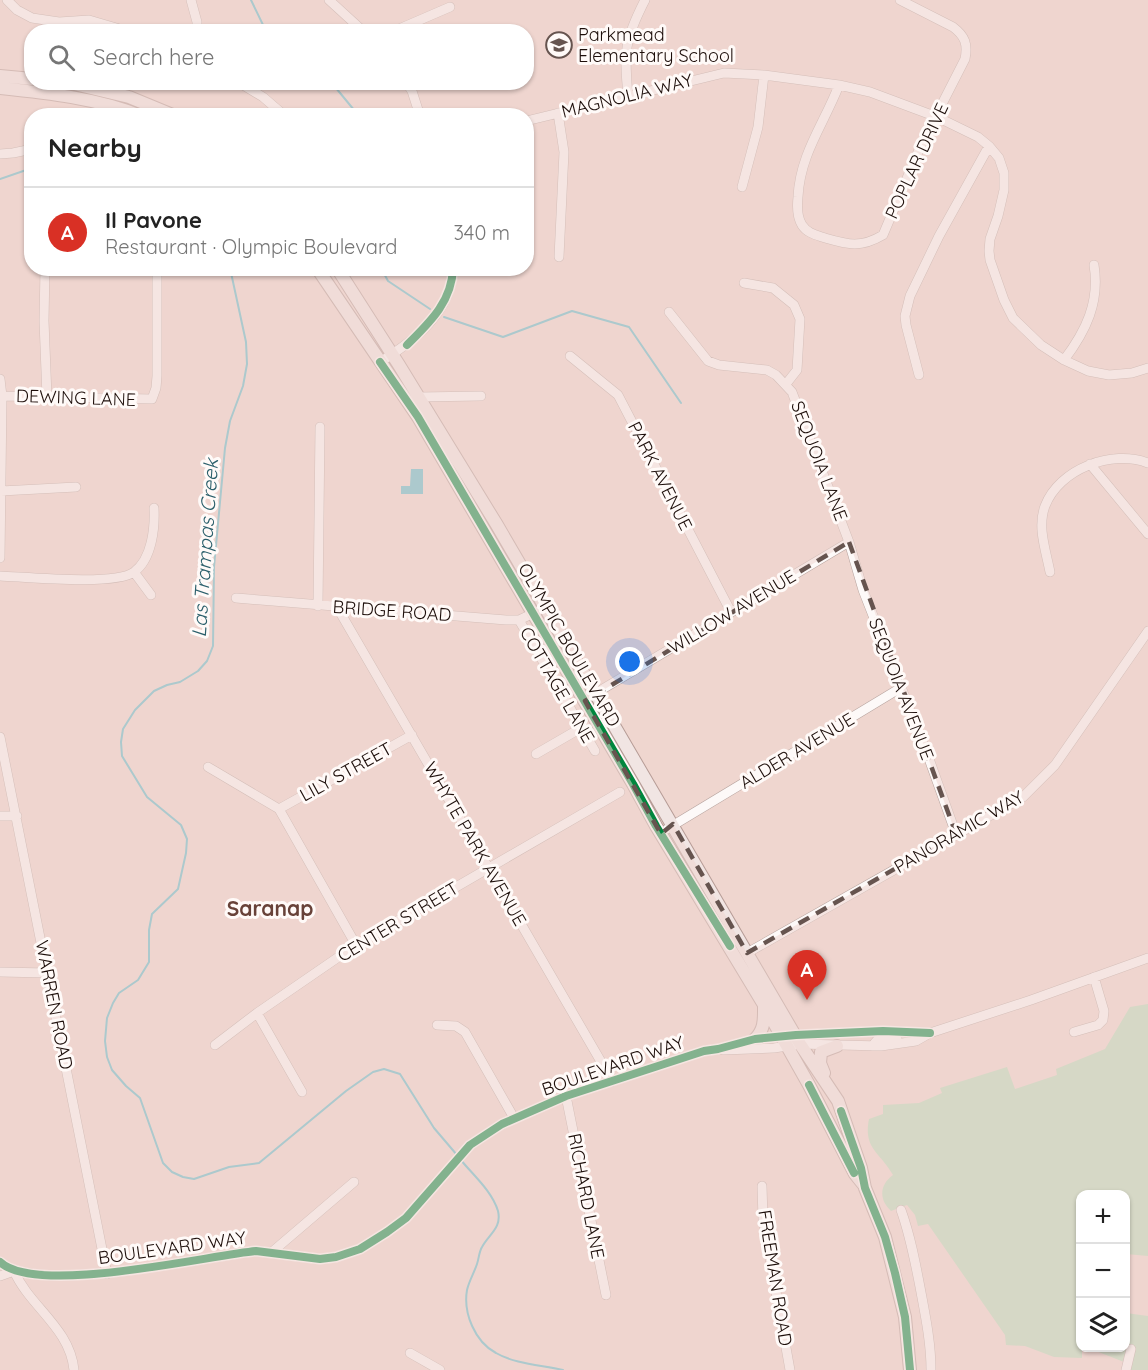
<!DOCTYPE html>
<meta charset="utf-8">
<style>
:root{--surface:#fff;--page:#f6f6f6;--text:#222;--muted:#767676;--line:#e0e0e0;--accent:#d93025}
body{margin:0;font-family:Quicksand,sans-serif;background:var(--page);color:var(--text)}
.controls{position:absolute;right:18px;bottom:18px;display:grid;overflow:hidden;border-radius:12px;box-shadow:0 2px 4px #0004}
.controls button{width:54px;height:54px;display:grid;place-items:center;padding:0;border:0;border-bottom:2px solid var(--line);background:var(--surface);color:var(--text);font:30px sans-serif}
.you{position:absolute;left:630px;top:662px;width:21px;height:21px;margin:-15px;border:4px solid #fff;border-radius:50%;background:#1a73e8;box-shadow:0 0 0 9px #1a73e833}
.badge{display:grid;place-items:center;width:39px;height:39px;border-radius:50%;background:var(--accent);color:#fff;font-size:20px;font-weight:700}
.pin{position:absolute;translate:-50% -50px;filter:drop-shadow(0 2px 3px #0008)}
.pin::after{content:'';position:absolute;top:32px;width:21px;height:18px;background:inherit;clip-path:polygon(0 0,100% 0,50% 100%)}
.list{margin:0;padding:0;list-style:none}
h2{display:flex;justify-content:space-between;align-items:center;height:78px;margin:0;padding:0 24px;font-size:26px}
h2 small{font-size:20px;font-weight:400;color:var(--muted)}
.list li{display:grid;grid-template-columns:39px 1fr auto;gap:18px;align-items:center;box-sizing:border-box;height:90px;padding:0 24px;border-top:2px solid var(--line)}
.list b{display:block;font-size:22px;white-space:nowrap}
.list p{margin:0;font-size:20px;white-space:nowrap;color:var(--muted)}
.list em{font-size:20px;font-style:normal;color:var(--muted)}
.icon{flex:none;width:33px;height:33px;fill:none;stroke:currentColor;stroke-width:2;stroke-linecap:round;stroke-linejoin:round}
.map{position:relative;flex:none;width:1148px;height:1370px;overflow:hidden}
.search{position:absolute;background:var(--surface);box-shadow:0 2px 4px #0004;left:24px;top:24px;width:510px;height:66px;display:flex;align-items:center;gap:15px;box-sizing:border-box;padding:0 21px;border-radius:24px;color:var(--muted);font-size:22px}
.panel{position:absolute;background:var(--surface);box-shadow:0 2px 4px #0004;left:24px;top:108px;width:510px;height:168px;border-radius:24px}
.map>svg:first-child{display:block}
.green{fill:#b9dbba}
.water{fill:#5bbaca}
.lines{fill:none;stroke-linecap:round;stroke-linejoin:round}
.stream{stroke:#5bbaca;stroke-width:2}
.minor-casing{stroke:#b6a39e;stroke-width:10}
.major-casing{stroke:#b69c96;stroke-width:14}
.minor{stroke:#fdf9f8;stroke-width:9}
.major{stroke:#f1e5e3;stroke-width:12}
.cycleway-casing{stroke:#fffaf8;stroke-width:11}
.cycleway{stroke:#00873e;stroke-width:8}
.marked{fill:none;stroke:#66544f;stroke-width:4.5;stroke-dasharray:12 8;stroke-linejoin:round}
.labels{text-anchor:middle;stroke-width:6;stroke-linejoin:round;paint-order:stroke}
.poi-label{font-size:18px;fill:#1d0e0a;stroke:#fffaf8;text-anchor:start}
.street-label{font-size:18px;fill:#1d0e0a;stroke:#fffaf8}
.water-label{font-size:20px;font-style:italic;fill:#2b5f6b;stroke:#fffaf8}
.quarter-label{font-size:21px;font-weight:bold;fill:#684239;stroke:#fffaf8}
</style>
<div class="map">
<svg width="1148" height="1370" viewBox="0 0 1148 1370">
<rect width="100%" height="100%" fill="#efd6cf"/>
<path class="green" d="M1148 1004V1256L1126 1254V1194H1080V1348H1126V1313L1148 1316V1370H1122L1124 1362 1096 1351 1082 1350V1358L1054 1357 1025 1346 1006 1345 1005 1335 928 1224 918 1226 915 1215 907 1205 891 1211C879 1200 879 1185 893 1175 880 1152 863 1149 869 1119L883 1114V1105L919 1103 942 1093 940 1088 1007 1067 1015 1089 1057 1075 1056 1069 1105 1049 1130 1007Z"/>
<path class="water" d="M411 469H423V494H401V486H410Z"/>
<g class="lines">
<path class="stream" d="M251 0 265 29 269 32
M331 82 359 116
M0 179 32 168
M230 268 246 342 247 364 243 386 230 421 225 448 214 567 213 646 207 661 198 671 180 682 167 685 154 691 135 710 123 729 121 742 122 756 147 797 181 825 187 839 186 853 178 889 152 914 149 930V962L138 980 119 993 113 1003 107 1018 105 1041 107 1057 112 1070 126 1086 140 1098 163 1163 172 1172 183 1177 194 1179 229 1167 259 1163 346 1091 373 1072 384 1069 400 1074 434 1128 457 1155
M381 268 388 281 430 309
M444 317 503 337 572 311 629 327 681 403
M460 1159C473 1175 492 1191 498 1211 502 1228 489 1234 482 1247 479 1252 479 1258 477 1264 474 1273 469 1281 467 1290 463 1313 475 1342 496 1353 515 1364 541 1365 563 1370"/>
<g class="minor-casing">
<path id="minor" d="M7 0 17 10 32 18 59 22 89 20 130 32
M191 0 197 22V32
M329 0 364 32
M392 32 450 7
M238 82 263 97 285 116
M406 82 412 91 420 116
M839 85C824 124 800 154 798 197 797 206 797 217 802 225 807 233 816 235 825 238 849 245 861 248 883 235L921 145 965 59C968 44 965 36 953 27L900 0
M628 96C624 51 624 41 645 0
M558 113 564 152 559 257
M526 121 724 73 764 75 839 85 870 92 937 117 978 137 989 146 999 158 1004 173V190L998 216 990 239 989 251 990 260 1004 300 1013 318 1041 345 1064 360 1088 371 1109 375 1132 373 1148 368
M0 154 13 153 32 149
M742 187 758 127 764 75
M45 268 44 321 47 397
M744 283 773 288 794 305 800 319 797 370 786 384
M669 312 708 361 719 365 767 370 776 375 792 392 849 542 863 590 928 756 956 834
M570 356 618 395 731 612
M1064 360C1086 331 1100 302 1094 265
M380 362C414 341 452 312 453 268
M919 375 906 325 905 316 910 296 939 236 989 146
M0 379 2 396 0 558
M0 396 152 399 156 388 157 376V268
M419 397 481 396
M1090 464 1148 534
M1 491 76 487
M134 572 151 595
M1050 572C1046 551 1037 527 1045 506 1059 469 1112 449 1148 463
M0 576C26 577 115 586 134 572 152 559 155 528 154 508
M236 598 506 620H519L538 611
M318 606 320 427
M337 607 607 1072 611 1082
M519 620 595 751
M591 696 849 542
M0 737 107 1274
M536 754 581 728
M208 767 279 809 356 945
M279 809 412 735
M0 816H17
M667 829 902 687
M747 953 1023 797 1055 765 1148 631
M0 972 47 973
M257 1013 302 1092
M437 1025 456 1026 465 1032 514 1118
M1074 1032 1098 1025 1103 1020 1104 1011 1094 977
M215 1045 257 1013 356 945 620 792
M872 1046 879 1038 897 1037
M723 1050 774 1048 800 1044 881 1046 916 1041 930 1033 1031 1000 1148 958
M566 1096 606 1295
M762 1186 763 1219 790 1370
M901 1210C910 1235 915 1261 920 1287 925 1314 931 1342 931 1370
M272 1252 354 1182
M0 1262C36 1296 205 1256 256 1251L320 1259 336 1257 360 1249 387 1232 406 1218 470 1145 502 1124 566 1096 704 1051 718 1049 755 1039 796 1035 883 1031 930 1033
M0 1276 14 1271C30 1307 70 1328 74 1370
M410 1353 440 1370
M1126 1370 1131 1349"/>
</g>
<g class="major-casing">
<path id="major" d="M0 76 32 79
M66 82 129 97 175 116
M0 88C48 93 96 98 141 116
M317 268 418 417 633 784 656 826 764 1005 809 1085 855 1174 863 1184
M337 268 399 365 497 525 800 1044 838 1101 861 1168 865 1188 885 1237 905 1317 910 1370
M755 1039C765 1029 764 1019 764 1006
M824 1073 820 1063 821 1052 837 1046"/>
</g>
<use href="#minor" class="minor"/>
<use href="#major" class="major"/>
<g class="cycleway-casing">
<path id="cycleway" d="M407 345C429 323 452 302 453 268
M380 362 418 417 633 784 656 826 730 946
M809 1085 854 1173
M841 1111 861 1168 865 1188 885 1237 895 1273 905 1317 910 1370
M0 1262C36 1296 205 1256 256 1251L320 1259 336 1257 360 1249 387 1232 406 1218 470 1145 502 1124 566 1096 704 1051 718 1049 755 1039 796 1035 883 1031 930 1033"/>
</g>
<use href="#cycleway" class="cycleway"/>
</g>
<path d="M0 0H1148V1370H0ZM849 542 956 834 747 953 673 824 661 834 585 701Z" fill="#efd6cf" fill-opacity=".55" fill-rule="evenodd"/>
<path class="marked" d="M849 542 956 834 747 953 673 824 661 834 585 701Z"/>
<defs>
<g id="school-ring" transform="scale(1.35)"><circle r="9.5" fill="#fffaf8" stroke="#66544f" stroke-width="1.5"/><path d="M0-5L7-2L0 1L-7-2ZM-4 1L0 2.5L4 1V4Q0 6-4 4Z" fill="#66544f"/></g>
</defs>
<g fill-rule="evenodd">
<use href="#school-ring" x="559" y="45"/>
</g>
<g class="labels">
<g class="poi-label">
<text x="578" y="41">Parkmead<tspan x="578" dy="21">Elementary School</tspan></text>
</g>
<g class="street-label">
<text transform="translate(627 96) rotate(-14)" y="6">MAGNOLIA WAY</text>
<text transform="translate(917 161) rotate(-65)" y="6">POPLAR DRIVE</text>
<text transform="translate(76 398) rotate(2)" y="6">DEWING LANE</text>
<text transform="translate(819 461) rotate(69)" y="6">SEQUOIA LANE</text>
<text transform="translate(660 476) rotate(63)" y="6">PARK AVENUE</text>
<text transform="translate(392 611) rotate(4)" y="6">BRIDGE ROAD</text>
<text transform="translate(732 612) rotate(-31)" y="6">WILLOW AVENUE</text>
<text transform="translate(569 645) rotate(60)" y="6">OLYMPIC BOULEVARD</text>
<text transform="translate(557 685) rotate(60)" y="6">COTTAGE LANE</text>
<text transform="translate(901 689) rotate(69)" y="6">SEQUOIA AVENUE</text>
<text transform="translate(797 751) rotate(-31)" y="6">ALDER AVENUE</text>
<text transform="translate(346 772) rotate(-29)" y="6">LILY STREET</text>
<text transform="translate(959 832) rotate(-30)" y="6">PANORAMIC WAY</text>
<text transform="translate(475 844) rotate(60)" y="6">WHYTE PARK AVENUE</text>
<text transform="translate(398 922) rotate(-31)" y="6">CENTER STREET</text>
<text transform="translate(54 1005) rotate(79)" y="6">WARREN ROAD</text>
<text transform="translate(613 1066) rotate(-19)" y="6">BOULEVARD WAY</text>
<text transform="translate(586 1196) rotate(79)" y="6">RICHARD LANE</text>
<text transform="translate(172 1248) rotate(-8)" y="6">BOULEVARD WAY</text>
<text transform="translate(775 1278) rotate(81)" y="6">FREEMAN ROAD</text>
</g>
<g class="water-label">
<text transform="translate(205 548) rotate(-86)" y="7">Las Trampas Creek</text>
</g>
<g class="quarter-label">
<text x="270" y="916">Saranap</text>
</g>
</g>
</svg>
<div class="controls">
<button>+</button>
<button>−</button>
<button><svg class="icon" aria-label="layers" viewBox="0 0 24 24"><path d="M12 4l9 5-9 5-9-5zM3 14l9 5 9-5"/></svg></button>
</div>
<div class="you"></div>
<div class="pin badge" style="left:807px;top:1000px">A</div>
<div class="search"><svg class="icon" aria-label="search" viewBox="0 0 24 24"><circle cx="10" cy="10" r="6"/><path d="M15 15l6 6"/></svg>Search here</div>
<section class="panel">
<h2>Nearby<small></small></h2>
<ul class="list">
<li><span class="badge">A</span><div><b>Il Pavone</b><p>Restaurant · Olympic Boulevard</p></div><em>340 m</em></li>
</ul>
</section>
</div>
